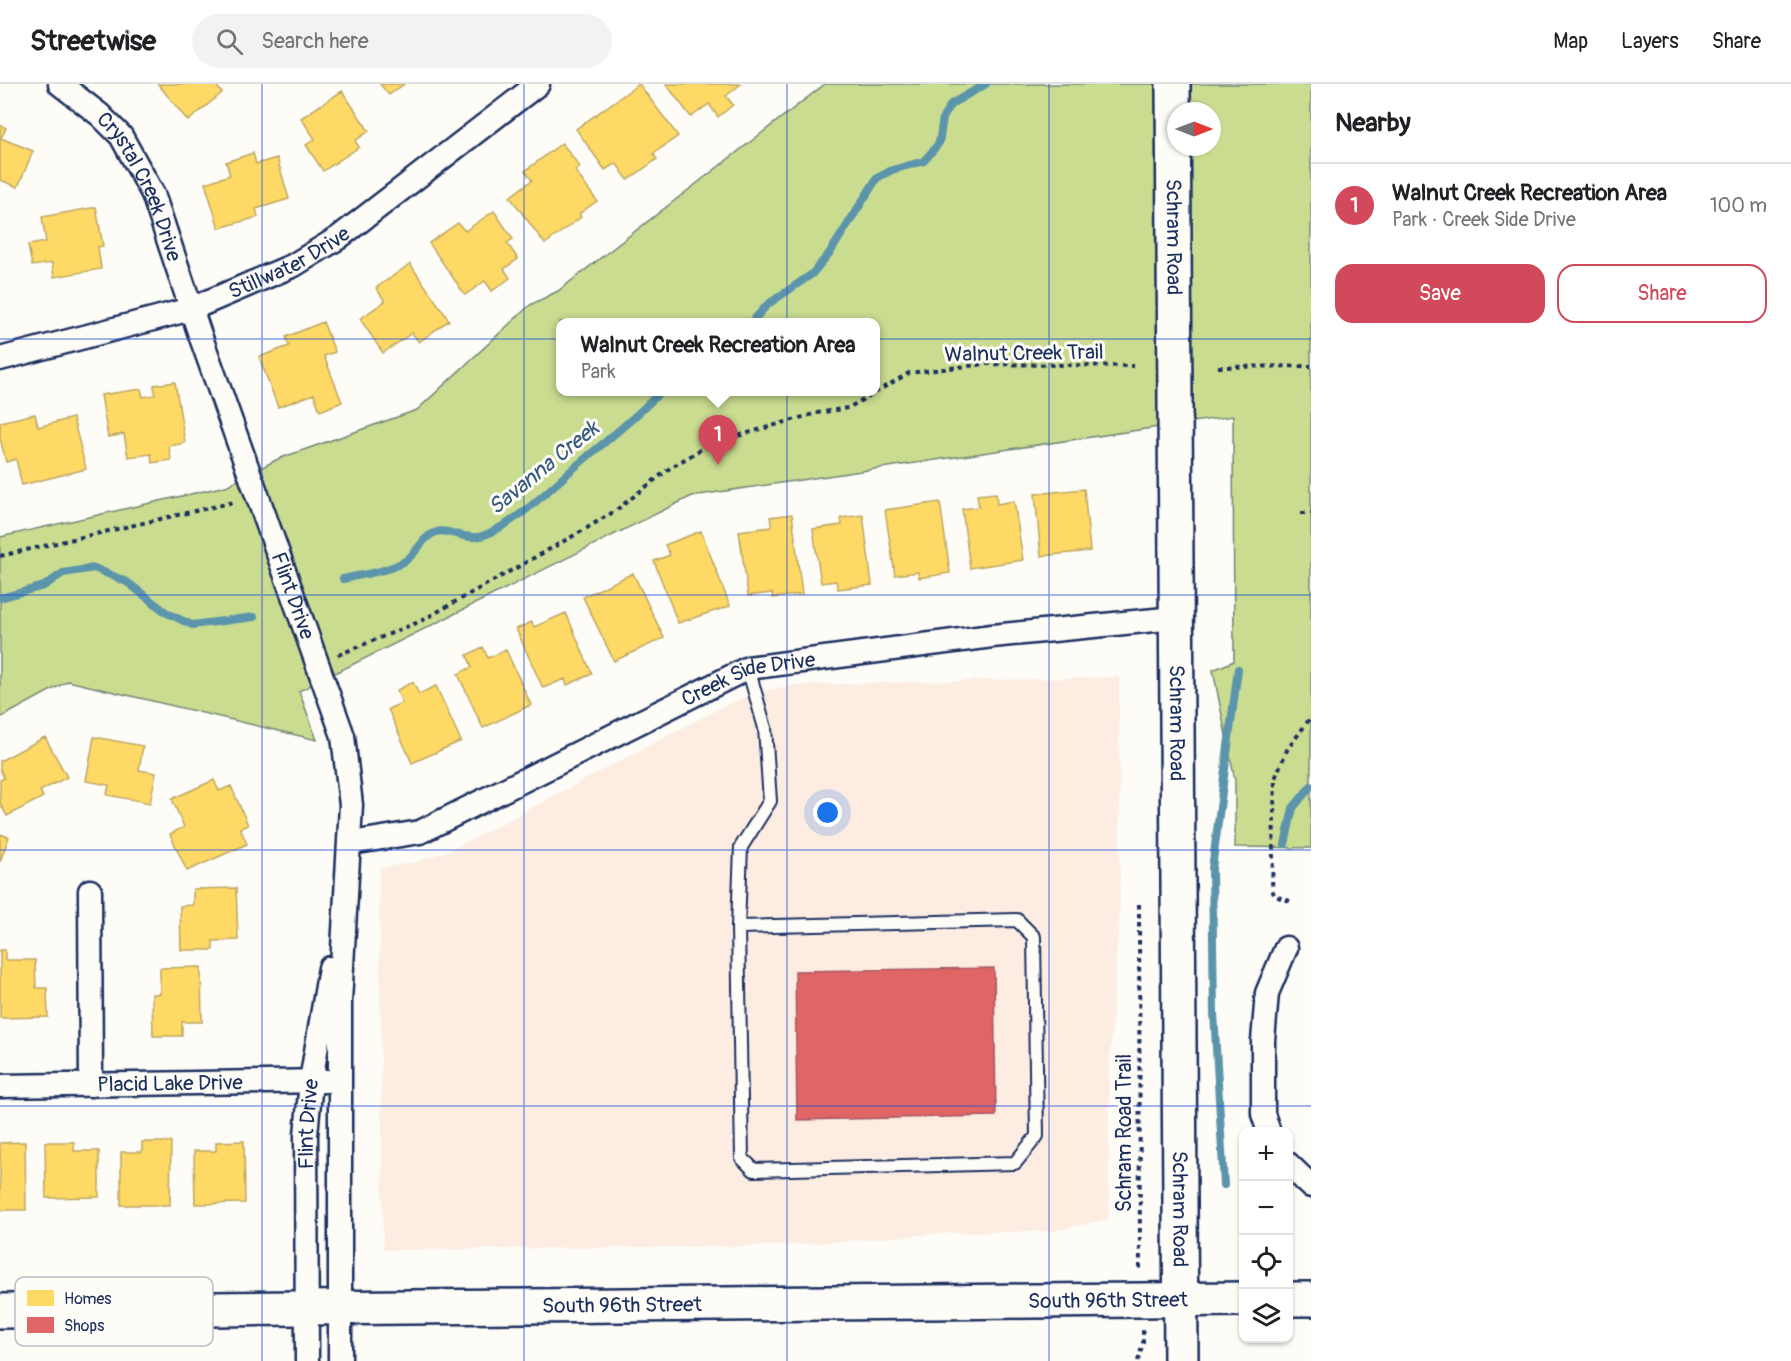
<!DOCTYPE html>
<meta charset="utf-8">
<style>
:root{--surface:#fff;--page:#f2f2f2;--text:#202124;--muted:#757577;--line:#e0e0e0;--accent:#d1495b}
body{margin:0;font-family:Pangolin,sans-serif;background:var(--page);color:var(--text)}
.controls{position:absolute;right:18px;bottom:18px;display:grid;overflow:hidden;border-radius:12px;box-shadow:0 2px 4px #0004}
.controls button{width:54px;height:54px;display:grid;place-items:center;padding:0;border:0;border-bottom:2px solid var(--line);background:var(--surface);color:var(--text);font:30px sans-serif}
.compass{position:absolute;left:1167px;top:18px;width:54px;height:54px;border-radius:50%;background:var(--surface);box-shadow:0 2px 4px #0004;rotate:90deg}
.you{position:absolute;left:828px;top:729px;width:21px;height:21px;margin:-15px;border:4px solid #fff;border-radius:50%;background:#1a73e8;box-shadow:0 0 0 9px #1a73e833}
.badge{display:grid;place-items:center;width:39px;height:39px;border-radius:50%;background:var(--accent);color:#fff;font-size:20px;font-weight:700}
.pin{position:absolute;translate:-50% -50px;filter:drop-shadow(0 2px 3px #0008)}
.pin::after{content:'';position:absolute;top:32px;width:21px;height:18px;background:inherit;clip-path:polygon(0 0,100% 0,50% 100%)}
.popup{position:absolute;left:556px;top:234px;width:324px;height:78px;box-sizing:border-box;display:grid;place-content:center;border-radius:12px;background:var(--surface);filter:drop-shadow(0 2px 4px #0005);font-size:20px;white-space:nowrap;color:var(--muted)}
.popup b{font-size:22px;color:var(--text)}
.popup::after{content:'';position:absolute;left:50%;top:100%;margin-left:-12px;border:12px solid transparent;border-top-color:var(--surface)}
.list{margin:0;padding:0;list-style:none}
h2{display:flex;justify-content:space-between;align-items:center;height:78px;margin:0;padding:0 24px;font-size:26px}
h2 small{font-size:20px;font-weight:400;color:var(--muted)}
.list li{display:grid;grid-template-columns:39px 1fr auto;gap:18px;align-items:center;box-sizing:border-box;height:84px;padding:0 24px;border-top:2px solid var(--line)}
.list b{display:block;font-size:22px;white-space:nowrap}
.list p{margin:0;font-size:20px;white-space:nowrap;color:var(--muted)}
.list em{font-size:20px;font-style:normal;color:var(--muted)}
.actions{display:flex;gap:12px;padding:18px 24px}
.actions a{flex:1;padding:14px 0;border:2px solid var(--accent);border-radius:18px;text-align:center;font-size:21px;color:var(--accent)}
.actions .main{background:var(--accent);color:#fff}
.icon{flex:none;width:33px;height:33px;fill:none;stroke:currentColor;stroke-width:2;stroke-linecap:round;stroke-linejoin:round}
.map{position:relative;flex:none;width:1311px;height:1277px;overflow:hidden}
header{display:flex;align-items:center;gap:36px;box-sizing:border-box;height:84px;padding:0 30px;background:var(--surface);border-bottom:2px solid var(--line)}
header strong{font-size:28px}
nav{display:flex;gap:33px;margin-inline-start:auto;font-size:21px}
.search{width:420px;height:54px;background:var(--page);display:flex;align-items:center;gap:15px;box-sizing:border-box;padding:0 21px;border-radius:33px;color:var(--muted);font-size:22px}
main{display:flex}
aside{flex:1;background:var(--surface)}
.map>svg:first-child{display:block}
.built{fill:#fdece1}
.green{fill:#c9dc90;stroke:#728677;stroke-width:1.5;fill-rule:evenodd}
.homes{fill:#ffd966;stroke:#bba664;stroke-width:1.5}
.shops{fill:#e06666;stroke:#a55664;stroke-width:1.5}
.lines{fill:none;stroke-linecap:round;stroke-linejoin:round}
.stream{stroke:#5c95ab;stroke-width:8}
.lane-casing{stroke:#1b2f5e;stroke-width:16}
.street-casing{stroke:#1b2f5e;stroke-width:27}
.secondary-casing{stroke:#1b2f5e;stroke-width:38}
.path{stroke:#1b2f5e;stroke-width:4;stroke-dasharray:4.5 4.5;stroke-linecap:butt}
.lane{stroke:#fdfcf7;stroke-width:12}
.street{stroke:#fdfcf7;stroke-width:22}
.secondary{stroke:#fdfcf7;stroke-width:33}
.grid{fill:none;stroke:#1d4ed8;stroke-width:1.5;stroke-opacity:0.55}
.labels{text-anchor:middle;stroke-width:6;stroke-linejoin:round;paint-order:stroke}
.street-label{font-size:21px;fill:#1b2f5e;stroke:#fdfcf7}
.water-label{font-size:22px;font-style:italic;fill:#365a7e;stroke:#fdfcf7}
.key{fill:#fdfcf7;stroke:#b9bec9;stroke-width:1.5}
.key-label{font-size:16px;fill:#1b2f5e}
</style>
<header>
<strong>Streetwise</strong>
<div class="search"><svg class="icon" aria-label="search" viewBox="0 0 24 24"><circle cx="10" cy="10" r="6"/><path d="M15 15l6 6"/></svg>Search here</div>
<nav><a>Map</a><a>Layers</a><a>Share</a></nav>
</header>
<main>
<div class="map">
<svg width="1311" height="1277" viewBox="0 0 1311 1277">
<rect width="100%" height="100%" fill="#fdfcf7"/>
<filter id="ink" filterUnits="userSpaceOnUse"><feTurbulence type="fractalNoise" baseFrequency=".0167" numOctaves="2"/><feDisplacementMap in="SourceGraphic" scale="12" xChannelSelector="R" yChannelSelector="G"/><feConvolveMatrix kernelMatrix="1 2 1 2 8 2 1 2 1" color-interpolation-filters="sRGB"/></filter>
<g filter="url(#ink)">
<path class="built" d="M1119 593 1120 818 1109 987V1135L1054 1147 949 1149 779 1162 383 1166 379 784 416 778 451 766 724 622 758 608 795 601Z"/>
<path class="green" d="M825 0H1311V764L1235 763V697L1213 586 1234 577 1233 332 692 412 299 607 317 656 68 597 0 634V453L226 402 278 375 417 326 530 221 558 207ZM1176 27H1212V63H1176ZM560 238H876V308H560Z"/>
<path class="homes" d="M158 0H215L222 9 188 37Z
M380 0H404L389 11Z
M639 0 678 52 653 70 657 75 628 96 616 79 605 86 576 45Z
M666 0H741L726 12 733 21 718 33 709 20 691 33Z
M342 7 369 47 355 57 359 63 323 87 306 61 315 55 301 34Z
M0 41 6 44 1 54 33 67 18 103 0 96Z
M562 59 580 83 575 87 597 117 579 130 581 133 545 160 510 113 532 96 525 87Z
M253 69 256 80 277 74 289 115 256 125 258 133 219 144 205 99 230 91 226 78Z
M96 123 103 162 98 163 101 185 54 193 52 179 32 182 28 161 46 158 42 133Z
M494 127 513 155 507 159 518 175 504 185 510 194 492 207 485 197 465 211 429 159 458 139 465 147Z
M410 180 449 236 419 258 412 249 383 269 360 235 385 217 376 204Z
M323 238 335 268 324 272 342 318 320 327 314 310 278 323 259 273 289 262 286 253Z
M175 298 185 359 169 362 171 376 152 379 151 370 128 373 124 350 108 353 101 311 141 305 143 313 155 311 154 301Z
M35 330 38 343 73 334 86 385 22 401 16 375 6 378 0 354V338Z
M1084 405 1090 467 1041 472 1035 410Z
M996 409 997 420 1014 417 1023 476 970 484 962 425 979 423 977 411Z
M940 418 950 489 919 494 918 488 895 491 885 426Z
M792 430 802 510 773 514 772 509 748 512 739 447 772 443 770 433Z
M863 431 872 501 838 505 836 497 821 499 813 445 842 441 841 434Z
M701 447 730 522 678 539 654 477 670 471 665 461Z
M633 489 664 554 614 577 583 513Z
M566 529 592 590 567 601 565 595 543 604 516 545 532 538 534 543Z
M483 563 488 574 506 566 531 621 483 644 458 590 472 583 467 571Z
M413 598 419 610 436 602 461 657 412 679 388 625 402 619 397 606Z
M45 653 67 693 40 707 43 713 7 732 0 719V696L4 694 0 685V677Z
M94 653 143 662 139 686 156 689 150 719 107 711 109 701 86 697Z
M214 696 219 707 231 702 248 741 240 744 247 760 187 787 170 750 184 743 172 715Z
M0 750 9 753 0 778Z
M236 804 238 856 213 857V866H181L180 822 193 821V805Z
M0 866H5V876H35L36 904H47L48 933 0 934Z
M201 883 202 938H182V952H153L152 910H160V884Z
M244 1057 245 1119 195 1120 194 1067H216V1058Z
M25 1058 26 1126H0V1059Z
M45 1058H74V1067H99V1113L46 1114Z
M142 1058H171L170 1121H121V1068H142Z"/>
<path class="shops" d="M994 884 996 1032 797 1036 795 887Z"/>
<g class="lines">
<path class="stream" d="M752 238 767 221 812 190 831 167 877 94 892 86 924 77 939 59 943 34 951 20 986 0
M343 495C363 490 387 488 405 477 416 470 423 453 434 449 448 442 466 460 487 450 520 436 547 407 574 384 603 359 634 336 660 308
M0 514 44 502 63 489 94 484 127 498 167 529 192 541 254 533
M1285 760 1293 724 1311 702
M1224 1101 1214 929 1212 785 1238 585"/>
<g class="lane-casing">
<path id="lane" d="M738 843 1017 836 1034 853 1037 1052 1015 1079 754 1086 742 1074 738 843 741 763 770 717 765 644 748 584"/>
</g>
<g class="street-casing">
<g id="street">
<path id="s1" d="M60 0 100 31 121 52 153 110 199 248 343 652 351 721 340 918V1277"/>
<path id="s2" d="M0 275 191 225 294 181 338 154 538 0"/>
<path id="s3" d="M351 759 420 748 748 584 992 552 1175 534"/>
<path d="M90 807 91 1001"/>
<path id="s4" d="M0 1002 327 997"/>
<path d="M1269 1048 1263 1030V957L1267 909 1286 864"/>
<path d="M1288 1080 1311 1102"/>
<path id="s5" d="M307 1277 306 1051 311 997 330 884"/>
</g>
</g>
<g class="secondary-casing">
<g id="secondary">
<path id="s6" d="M1173 0 1181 1277"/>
<path d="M1288 1215H1311"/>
<path id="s7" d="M0 1227 1244 1215"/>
</g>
</g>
<path class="path" d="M1218 283 1311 282
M1301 429H1311
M0 472 234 418
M338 571 421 537 582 447 615 427 670 384 710 360 817 329 848 324 909 289 985 280 1133 282
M1290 817 1275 812 1272 806 1275 694 1287 666 1311 633
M1139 820 1140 1188
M1138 1277 1143 1259V1243"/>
<use href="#lane" class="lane"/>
<use href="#street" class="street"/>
<use href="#secondary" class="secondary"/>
</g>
</g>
<path class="grid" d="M262 0V1277M524 0V1277M787 0V1277M1049 0V1277M0 255H1311M0 511H1311M0 766H1311M0 1022H1311"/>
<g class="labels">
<g class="street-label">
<text dy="7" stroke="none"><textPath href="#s1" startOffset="134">Crystal Creek Drive</textPath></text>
<text dy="7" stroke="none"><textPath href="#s6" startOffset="153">Schram Road</textPath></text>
<text dy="7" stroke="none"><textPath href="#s2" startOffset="306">Stillwater Drive</textPath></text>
<text transform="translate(1024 269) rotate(-1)" y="7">Walnut Creek Trail</text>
<text dy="7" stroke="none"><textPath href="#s1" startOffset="572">Flint Drive</textPath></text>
<text dy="7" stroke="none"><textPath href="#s3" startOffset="434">Creek Side Drive</textPath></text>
<text dy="7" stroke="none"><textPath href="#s6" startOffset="639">Schram Road</textPath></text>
<text dy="7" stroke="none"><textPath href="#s4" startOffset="170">Placid Lake Drive</textPath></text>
<text dy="7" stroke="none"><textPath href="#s5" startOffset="237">Flint Drive</textPath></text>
<text transform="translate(1124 1049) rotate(-90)" y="7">Schram Road Trail</text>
<text dy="7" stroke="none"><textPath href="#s6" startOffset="1125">Schram Road</textPath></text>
<text dy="7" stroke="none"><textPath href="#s7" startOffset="1108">South 96th Street</textPath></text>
<text dy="7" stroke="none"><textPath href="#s7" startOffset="622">South 96th Street</textPath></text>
</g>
<g class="water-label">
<text transform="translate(543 383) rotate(-39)" y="8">Savanna Creek</text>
</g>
</g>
<rect x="15" y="1193" width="198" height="69" rx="9" class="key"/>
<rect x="27" y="1206" width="27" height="16" fill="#ffd966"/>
<rect x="27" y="1233" width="27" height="16" fill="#e06666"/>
<g class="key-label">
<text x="64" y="1220">Homes</text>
<text x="64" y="1247">Shops</text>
</g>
</svg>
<div class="controls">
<button>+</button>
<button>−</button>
<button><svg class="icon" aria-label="locate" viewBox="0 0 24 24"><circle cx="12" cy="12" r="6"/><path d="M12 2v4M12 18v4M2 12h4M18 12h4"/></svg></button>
<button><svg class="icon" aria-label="layers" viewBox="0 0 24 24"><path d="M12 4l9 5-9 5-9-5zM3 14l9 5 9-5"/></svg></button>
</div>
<svg class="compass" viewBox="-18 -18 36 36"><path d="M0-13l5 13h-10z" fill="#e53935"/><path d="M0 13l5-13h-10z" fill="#757577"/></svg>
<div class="you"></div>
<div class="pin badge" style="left:718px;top:381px">1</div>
<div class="popup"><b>Walnut Creek Recreation Area</b>Park</div>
</div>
<aside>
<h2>Nearby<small></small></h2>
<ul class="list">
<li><span class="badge">1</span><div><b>Walnut Creek Recreation Area</b><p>Park · Creek Side Drive</p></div><em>100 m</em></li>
</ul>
<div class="actions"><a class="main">Save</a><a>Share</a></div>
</aside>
</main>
